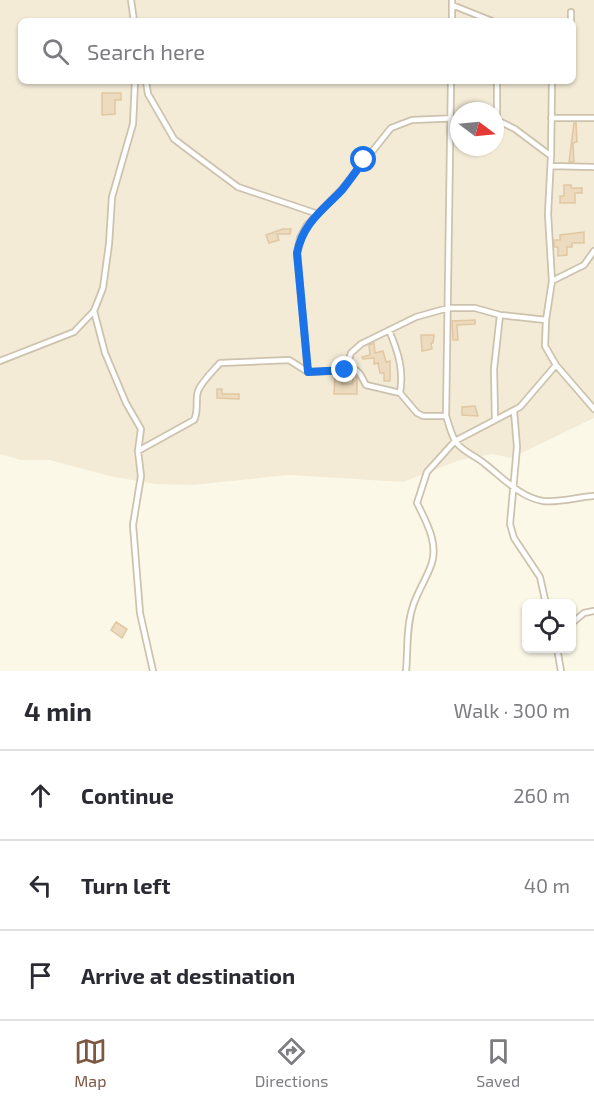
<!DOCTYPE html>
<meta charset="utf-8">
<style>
:root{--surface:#fff;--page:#f2f2f3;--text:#2b2b33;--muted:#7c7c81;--line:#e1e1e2;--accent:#7c5842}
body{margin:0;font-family:"Exo 2",sans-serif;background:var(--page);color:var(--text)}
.controls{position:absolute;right:18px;bottom:18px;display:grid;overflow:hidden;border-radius:9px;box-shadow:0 2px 4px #0004}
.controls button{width:54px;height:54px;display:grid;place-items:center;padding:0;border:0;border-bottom:2px solid var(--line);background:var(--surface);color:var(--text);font:30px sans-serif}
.compass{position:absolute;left:450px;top:102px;width:54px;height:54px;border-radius:50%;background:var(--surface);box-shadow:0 2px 4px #0004;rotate:106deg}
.stop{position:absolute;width:18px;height:18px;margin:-14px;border:4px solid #1a73e8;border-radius:50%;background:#fff}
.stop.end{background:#1a73e8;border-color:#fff;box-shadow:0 2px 6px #0008}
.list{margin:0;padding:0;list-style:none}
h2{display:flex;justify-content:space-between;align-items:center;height:78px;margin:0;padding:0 24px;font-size:26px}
h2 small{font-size:20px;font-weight:400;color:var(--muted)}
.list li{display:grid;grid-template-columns:39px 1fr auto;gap:18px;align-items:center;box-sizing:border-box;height:90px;padding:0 24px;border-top:2px solid var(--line)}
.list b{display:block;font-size:22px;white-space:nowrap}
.list em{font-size:20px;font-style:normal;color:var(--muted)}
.icon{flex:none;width:33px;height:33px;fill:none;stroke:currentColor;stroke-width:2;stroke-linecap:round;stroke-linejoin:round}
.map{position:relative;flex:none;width:594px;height:671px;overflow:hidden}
.search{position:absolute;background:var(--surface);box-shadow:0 2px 4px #0004;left:18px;right:18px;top:18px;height:66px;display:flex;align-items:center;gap:15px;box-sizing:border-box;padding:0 21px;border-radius:9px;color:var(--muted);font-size:22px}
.sheet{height:348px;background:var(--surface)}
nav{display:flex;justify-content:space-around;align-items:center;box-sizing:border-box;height:84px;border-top:2px solid var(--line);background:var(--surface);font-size:16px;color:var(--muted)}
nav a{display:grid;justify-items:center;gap:3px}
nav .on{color:var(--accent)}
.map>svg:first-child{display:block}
.residential{fill:#f3ebd6;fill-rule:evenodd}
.building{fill:#eddbbf;stroke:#e1c7a2;stroke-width:1.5}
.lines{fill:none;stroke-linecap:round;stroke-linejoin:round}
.street-casing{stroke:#cdc2ae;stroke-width:8}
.street{stroke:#fff;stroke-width:4.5}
.route{stroke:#1a73e8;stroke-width:8}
</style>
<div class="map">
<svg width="594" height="671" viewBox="0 0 594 671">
<rect width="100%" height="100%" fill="#fbf8e8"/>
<path class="residential" d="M0 0H594V418L511 458 492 454 460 460 403 482 289 475 192 485 155 484 109 476 50 460H21L0 454ZM21 21H573V81H21ZM459 111H495V147H459Z"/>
<path class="building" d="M102 93H121V100H115V114L102 115Z
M574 123H576L577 142 573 143 574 162H569Z
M564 185H571V188H582V193H575V203H560V196H564Z
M283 229H291L290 234H277L279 240 269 243 266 235Z
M584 232V243H572V247H567V255L558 256V247H554V240H560V235Z
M475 320V324L457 325 458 340H453L452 321Z
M421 335H434L433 343H431L432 349 422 351Z
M374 343 375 353 383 351 386 362 390 361V381H384V373H380L378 363 374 364V358L363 359 362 357 370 355 369 345Z
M335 375H343L342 384H352L354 375 357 378V394H334Z
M217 389H222V394H239V399L217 398Z
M475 406 478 416 462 415V407Z
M116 622 127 629 122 638 111 630Z"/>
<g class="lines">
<g class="street-casing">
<path id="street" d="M131 0 134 21
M452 5 492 21
M571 12V21
M452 21V0
M146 81 148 94 174 139 195 155 238 187 318 214
M451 81 446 416C449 424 451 435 456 442 463 452 476 456 485 464 503 478 520 497 543 501 559 503 578 497 594 496
M497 81V119
M551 118H594
M495 119 515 129 551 156
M551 166 594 167
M552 281 584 265 594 251
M94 311 105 353 126 403 141 429 138 451 141 476 133 525 140 613 153 671
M389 330C398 352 404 369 400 393
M0 361 74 332 94 311 103 288 109 244 112 197 133 124 135 81
M556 365 594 409
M345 371 351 353 361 344 416 317 448 308H475L500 315 546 320
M308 372 297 253 300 238 307 225 342 189 391 128 412 120 459 118
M514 411 517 447 510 524 514 538 540 577 546 604
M495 419 494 369 500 315
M138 451 194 420C199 411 195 400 198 391 202 381 213 371 220 363L289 360 308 372 356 370 360 374 366 385 400 393 417 413 423 416H446
M572 623 584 613 594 611
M557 648 561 671
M406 671C408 650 406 627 413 606 417 593 425 581 430 568 440 546 427 523 417 503L427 472 455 441 520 407 556 365 545 346 546 320 552 281 548 214 551 156 552 81"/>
</g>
<use href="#street" class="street"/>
</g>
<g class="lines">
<path class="route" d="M345 370 308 372 297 253C303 223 322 211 342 190 350 180 357 170 364 160"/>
</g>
</svg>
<div class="controls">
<button><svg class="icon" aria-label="locate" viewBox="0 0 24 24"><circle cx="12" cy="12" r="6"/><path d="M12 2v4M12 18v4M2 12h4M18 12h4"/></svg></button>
</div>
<svg class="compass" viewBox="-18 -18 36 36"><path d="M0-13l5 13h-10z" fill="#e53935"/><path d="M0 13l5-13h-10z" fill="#7c7c81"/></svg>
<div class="stop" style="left:364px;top:160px"></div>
<div class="stop end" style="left:345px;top:370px"></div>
<div class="search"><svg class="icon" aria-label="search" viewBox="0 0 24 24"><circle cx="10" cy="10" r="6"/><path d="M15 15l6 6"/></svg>Search here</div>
</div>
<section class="sheet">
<h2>4 min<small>Walk · 300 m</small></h2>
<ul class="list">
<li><svg class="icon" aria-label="ahead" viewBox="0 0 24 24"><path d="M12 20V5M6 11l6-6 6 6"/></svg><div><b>Continue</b></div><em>260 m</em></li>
<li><svg class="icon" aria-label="left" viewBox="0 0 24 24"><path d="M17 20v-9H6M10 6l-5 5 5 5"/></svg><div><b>Turn left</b></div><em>40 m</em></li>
<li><svg class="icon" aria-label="arrive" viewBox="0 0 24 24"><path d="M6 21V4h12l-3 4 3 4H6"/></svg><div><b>Arrive at destination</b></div></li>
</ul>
</section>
<nav>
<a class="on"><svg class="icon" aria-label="map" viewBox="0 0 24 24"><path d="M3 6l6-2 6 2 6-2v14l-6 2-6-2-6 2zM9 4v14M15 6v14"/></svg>Map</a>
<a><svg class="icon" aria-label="directions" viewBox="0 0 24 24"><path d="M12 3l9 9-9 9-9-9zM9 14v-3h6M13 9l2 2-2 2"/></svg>Directions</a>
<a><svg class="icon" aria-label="saved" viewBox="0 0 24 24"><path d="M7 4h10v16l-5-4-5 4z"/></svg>Saved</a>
</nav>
